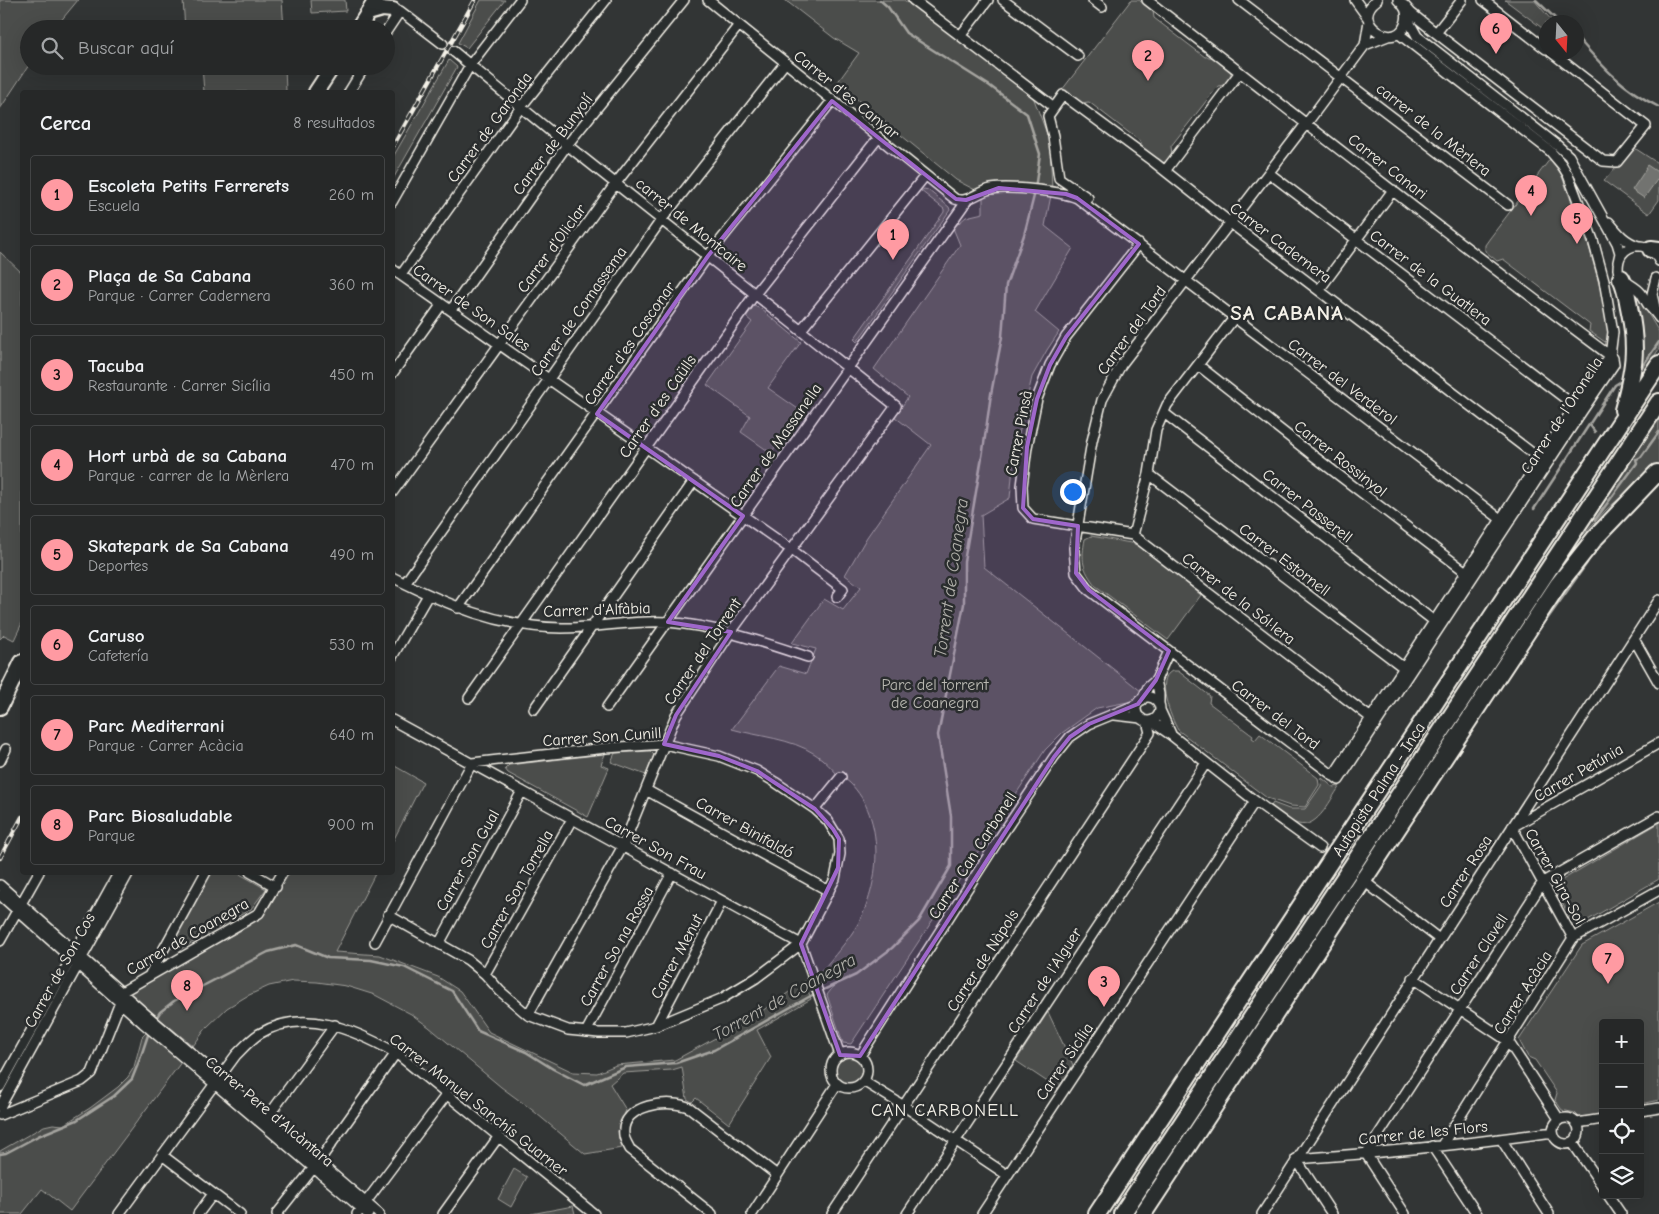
<!DOCTYPE html>
<html lang="es">
<meta charset="utf-8">
<style>
:root{--surface:#262828;--page:#2e3030;--text:#f1f3f6;--muted:#a4a6a8;--line:#424445;--accent:#ff9aa2}
body{margin:0;font-family:"Comic Neue",sans-serif;background:var(--page);color:var(--text)}
.controls{position:absolute;right:15px;bottom:15px;display:grid;overflow:hidden;border-radius:5px;box-shadow:0 5px 20px #0002}
.controls button{width:45px;height:45px;display:grid;place-items:center;padding:0;border:0;border-bottom:1px solid var(--line);background:var(--surface);color:var(--text);font:25px sans-serif}
.compass{position:absolute;left:1539px;top:15px;width:45px;height:45px;border-radius:50%;background:var(--surface);box-shadow:0 5px 20px #0002;rotate:162deg}
.you{position:absolute;left:1072px;top:491px;width:18px;height:18px;margin:-12px;border:4px solid #fff;border-radius:50%;background:#1a73e8;box-shadow:0 0 0 8px #1a73e833}
.badge{display:grid;place-items:center;width:32px;height:32px;border-radius:50%;background:var(--accent);color:#111;font-size:16px;font-weight:700}
.pin{position:absolute;translate:-50% -41px;filter:drop-shadow(0 1px 2px #0008)}
.pin::after{content:'';position:absolute;top:26px;width:18px;height:15px;background:inherit;clip-path:polygon(0 0,100% 0,50% 100%)}
.list{margin:0;padding:0;list-style:none}
h2{display:flex;justify-content:space-between;align-items:center;height:65px;margin:0;padding:0 20px;font-size:21px}
h2 small{font-size:16px;font-weight:400;color:var(--muted)}
.list li{display:grid;grid-template-columns:32px 1fr auto;gap:15px;align-items:center;box-sizing:border-box;height:80px;margin:0 10px 10px;padding:0 10px;border:1px solid var(--line);border-radius:5px}
.list b{display:block;font-size:19px;white-space:nowrap}
.list p{margin:0;font-size:16px;white-space:nowrap;color:var(--muted)}
.list em{font-size:16px;font-style:normal;color:var(--muted)}
.icon{flex:none;width:28px;height:28px;fill:none;stroke:currentColor;stroke-width:2;stroke-linecap:round;stroke-linejoin:round}
.map{position:relative;flex:none;width:1659px;height:1214px;overflow:hidden}
.search{position:absolute;background:var(--surface);box-shadow:0 5px 20px #0002;left:20px;top:20px;width:375px;height:55px;display:flex;align-items:center;gap:12px;box-sizing:border-box;padding:0 18px;border-radius:28px;color:var(--muted);font-size:19px}
.panel{position:absolute;background:var(--surface);box-shadow:0 5px 20px #0002;left:20px;top:90px;width:375px;height:785px;border-radius:5px}
.map>svg:first-child{display:block}
.green{fill:#4b4d4c;stroke:#a09f9a}
.water{fill:#727370;stroke:#a6a5a0}
.lines{fill:none;stroke-linecap:round;stroke-linejoin:round}
.stream{stroke:#a6a5a0;stroke-width:2.5}
.street-tunnel{stroke:#4f5150;stroke-width:9;stroke-dasharray:9 4.5;stroke-linecap:butt}
.street-casing{stroke:#f4f1e8;stroke-width:12}
.primary-casing{stroke:#f4f1e8;stroke-width:18}
.highway-casing{stroke:#f4f1e8;stroke-width:20}
.street{stroke:#2a2d2e;stroke-width:9}
.primary{stroke:#2a2d2e;stroke-width:14}
.highway{stroke:#2a2d2e;stroke-width:16}
.rail-casing{stroke:#f4f1e8;stroke-width:4.5}
.rail{stroke:#2a2d2e;stroke-width:2.5;stroke-dasharray:8;stroke-linecap:butt}
.marked{fill:#9f67cb;fill-opacity:0.2;stroke:#9f67cb;stroke-width:4;stroke-linejoin:round}
.labels{text-anchor:middle;stroke-width:5;stroke-linejoin:round;paint-order:stroke}
.street-label{font-size:16px;fill:#f4f1e8;stroke:#2a2d2e}
.park-label{font-size:16px;fill:#b9b8b1;stroke:#2a2d2e}
.water-label{font-size:18px;font-style:italic;fill:#b3b2ac;stroke:#2a2d2e}
.neighbourhood-label{font-size:18px;letter-spacing:1px;fill:#f4f1e8;stroke:#2a2d2e}
.district-label{font-size:21px;font-weight:bold;letter-spacing:1px;fill:#f4f1e8;stroke:#2a2d2e}
</style>
<div class="map">
<svg width="1659" height="1214" viewBox="0 0 1659 1214">
<rect width="100%" height="100%" fill="#323535"/>
<filter id="ink" filterUnits="userSpaceOnUse"><feTurbulence type="fractalNoise" baseFrequency=".02" numOctaves="2"/><feDisplacementMap in="SourceGraphic" scale="10" xChannelSelector="R" yChannelSelector="G"/><feConvolveMatrix kernelMatrix="1 2 1 2 8 2 1 2 1" color-interpolation-filters="sRGB"/></filter>
<g filter="url(#ink)">
<path class="green" d="M0 0H78L54 29H29V65L0 109Z
M183 0H282L284 29H185Z
M311 0H345L346 11 312 13Z
M481 0H505L467 48 458 43Z
M785 0H904L1032 94 1050 142 1052 190 1045 226 1073 248 1035 312 1059 332 1047 350 1032 377 1014 456 1010 498 981 515 984 567 1146 695 1128 702 1097 708 1062 733 1045 750 851 1044 843 1043 827 995 841 977 820 973C833 957 849 940 859 922 881 880 885 818 850 783 847 780 843 779 840 777 832 769 825 760 815 754 790 738 760 737 732 729L779 666 806 674 816 649 792 643 824 599 843 610 861 587 845 575 867 537 931 445 895 417 908 397 874 369 960 245 953 228 966 217 983 213V194L956 180 837 83 859 53 834 38Z
M1131 0H1139L1153 11 1154 18 1205 57C1213 55 1232 66 1231 75 1231 79 1227 82 1224 85L1218 86 1171 146 1172 155 1167 161 1162 163 1141 149V142L1089 102 1080 103 1062 90Z
M1505 0H1534L1553 22H1546V31Z
M449 60 457 67 393 179V157Z
M202 66H285L286 92H204Z
M1633 147 1659 164V200L1649 214 1604 181Z
M1550 159 1561 174 1590 250 1603 299 1609 337V339L1605 342 1589 331 1590 325 1503 259 1497 261 1485 251V245L1490 238Z
M924 189 928 190 949 207 950 210 857 342 854 339 944 212V209L921 191Z
M0 252 22 273V623L14 640 4 635 0 639Z
M1633 294 1641 302 1659 332V349L1636 384Z
M754 306 761 309 801 342 768 388 801 411 771 453 741 432 750 416 707 385 752 322 746 317Z
M1659 419V464L1606 510 1571 548 1586 529Z
M1091 536 1131 543 1142 547 1201 595 1168 640 1096 586C1082 569 1081 560 1085 539Z
M1172 671H1178L1210 696 1209 703 1253 736 1252 738 1255 740 1260 734 1318 778 1319 785 1305 807 1290 806 1267 798 1178 730C1171 718 1155 679 1172 671Z
M650 751 654 755 646 775 611 762 615 753Z
M605 754 601 765 609 768 588 817 508 773 505 769 509 765Z
M393 765 423 782 393 841Z
M1322 778 1333 787 1340 786C1329 801 1316 834 1293 822 1285 818 1278 811 1271 806L1273 803 1289 809H1305L1321 786Z
M1659 823V879L1576 927 1552 886Z
M376 872 335 952 380 955 438 977 460 991 489 1032 573 1072 597 1073 616 1065 675 1060 752 1018 805 981 811 999 757 1030 771 1057 729 1124 696 1098 692 1102 687 1099 682 1067 672 1070 623 1073 610 1084 626 1110 618 1131 622 1148 585 1154 531 1109 501 1087 429 1027 411 1014 375 995 346 986 317 982 293 981 269 986 247 996 227 1008 207 1027 193 1046 132 996 131 992 132 990 249 926 268 909 289 873Z
M211 873H238L266 889 251 909 179 950 172 948V943Z
M1659 902V1100L1640 1104V1023H1603V1115L1601 1117 1581 1119 1575 1113 1562 1110 1555 1100 1557 1093 1535 1060 1528 1057 1519 1040 1582 945Z
M1048 1012 1073 1065 1058 1089 1016 1061Z
M147 1032 182 1061 70 1211 42 1189 22 1214H0V1151L44 1126 53 1124 63 1125 90 1108 118 1087 128 1077 134 1067 142 1037Z
M835 1070a14 14 0 1 1 28 0a14 14 0 1 1-28 0Z
M514 1169 527 1177 511 1207 498 1199Z
M573 1206 575 1214H531Z"/>
<path class="water" d="M1647 165 1659 173V177L1644 198 1632 190 1646 169 1645 168Z"/>
<g class="lines">
<path class="stream" d="M1536 0 1559 22
M1576 36C1603 67 1621 88 1659 107
M1639 371 1659 342
M1590 423V425L1595 432
M1637 459 1641 457 1659 432
M1534 509 1615 385 1623 380
M1595 520 1637 463 1636 459
M1548 618 1587 563 1588 559
M821 991 856 975 892 948 919 921 951 866V816L938 735 964 604V562L983 451 991 394 1002 337 1006 285 1024 235 1034 196 1040 154 1027 114 990 86 906 33 888 7 880 0
M155 1020 160 1012 174 1001 268 952 296 945 328 958 371 960 404 967 452 991 478 1031 526 1052 553 1069 584 1085 626 1067 676 1063 714 1050 816 993
M0 1154 6 1153 38 1136 77 1120 114 1096 132 1079 140 1059 149 1032"/>
<path class="street-tunnel" d="M1320 848 1366 883"/>
<g class="street-casing">
<path id="street" d="M708 0 955 199C968 204 978 191 991 189 1009 186 1061 191 1077 198L1507 524
M913 0 1054 107
M1003 0 1078 56
M1093 0 1102 7
M1147 0C1302 120 1456 242 1613 358L1614 364 1582 411 1339 780 1089 590 1076 573 1074 548 1092 441 1102 400 1121 365 1302 129 1307 123 1365 45 1369 21
M1239 0 1508 205
M1355 0 1368 18
M1377 0C1347 22 1399 55 1406 21 1408 12 1405 6 1398 0
M1483 0 1546 49
M1404 5 1411 13 1436 33 1603 161 1617 162 1646 126 1551 52
M1407 18 1417 36 1557 145 1569 156 1575 167 1617 243 1620 253 1618 262
M386 32 400 11 443 44
M1436 33 1462 0
M961 35 988 0
M1365 45 1388 36
M453 51 567 145 896 406 731 632 676 715 623 846 528 1015
M349 92 365 66
M1165 171 1240 72
M1269 173 1575 406
M1088 198 1059 178 1053 136 1048 116 1063 95 1155 163 1237 228 1540 459
M392 202 470 65 520 0
M1609 222C1618 233 1625 242 1639 246
M1139 244 1066 337 1050 365 1037 399 1027 447 1022 486 1023 508 1033 519 1133 535 1371 718
M1659 261C1653 245 1633 240 1622 254 1619 258 1618 263 1618 269 1620 283 1633 283 1641 293 1644 297 1646 302 1649 306 1653 310 1656 313 1659 318
M392 269 792 550 843 589 837 597
M401 275 521 107 606 0
M1319 290 1393 190
M451 310 567 145 684 0
M1656 312 1652 294 1656 278
M801 330 925 176
M1198 365 1315 457 1466 572
M392 374 442 304
M1164 413 1434 621
M1149 474 1404 668
M392 493 616 183 739 25
M1133 535 1149 474 1156 430 1167 405 1234 318
M392 577C448 605 498 627 562 628 597 628 632 620 668 622 716 626 762 642 808 657
M405 583 662 219 785 63
M458 608 708 256 832 101
M1634 639 1659 683
M392 657 428 595
M1156 680 1159 694V705
M1136 709a12 12 0 1 1 24 0a12 12 0 1 1-24 0Z
M469 698 755 294 878 138
M1142 700 1148 687 1156 680 1169 651
M607 707 968 199
M534 709 694 481
M1160 710 1171 734
M1115 715 1141 718
M392 720 801 944 840 1055
M1151 721 1171 735 1255 801 1320 848
M0 761 6 749
M1333 776 1575 406 1610 356 1613 332 1604 280 1593 240 1568 175 1562 165 1550 151 1399 34
M646 790 829 891
M815 809 841 777
M1514 826 1659 743
M1512 827 1573 938
M250 872 276 887
M0 885 148 1016 379 1214
M1369 885 1439 939
M0 895 143 1023 368 1214
M0 941 39 872
M375 942 472 763 606 748 664 744 719 756 757 771 775 782 815 809 828 821 839 839 840 854 835 879 801 944 780 960 756 978 721 999 656 1026 626 1033H599L568 1030 528 1015 500 991 485 974 468 960 388 915
M439 944 522 791
M150 974 206 872
M485 974 572 819
M1413 978 1508 1041 1559 1119
M656 1026 722 901
M586 1032 672 873
M831 1070a18 18 0 1 1 36 0a18 18 0 1 1-36 0Z
M860 1056 999 839 1054 757 1070 737 1089 724 1138 704
M863 1081 904 1106 1007 1175
M0 1087 119 872
M0 1107 129 872
M1640 1111 1659 1108
M0 1115 82 1081 92 1073 125 990 259 913 283 872
M1553 1131a13 13 0 1 1 26 0a13 13 0 1 1-26 0Z
M264 1122 335 1025
M1577 1123 1603 1119
M1501 1139 1549 1214
M1572 1142 1603 1187
M1442 1145 1573 938 1659 890
M1432 1146 1477 1214
M162 1155 240 1214
M1296 1159C1382 1153 1468 1144 1553 1132
M1296 1159 1332 1214
M1608 1195 1621 1214
M119 1214 236 1055C243 1048 250 1040 259 1034 304 1007 355 1030 396 1053L594 1214
M198 1214 213 1194
M277 1214 319 1161 396 1053
M357 1214 447 1094
M443 1214 499 1136
M712 1214 630 1149C628 1145 624 1139 624 1135 620 1104 671 1098 690 1108L777 1175
M752 1214 837 1084
M832 1214 1150 733 1147 721
M907 1214 1206 763
M982 1214 1255 801
M1262 1214 1659 600
M1405 1214 1366 1154 1543 882 1659 816"/>
</g>
<g class="primary-casing">
<path id="primary" d="M368 13 382 9 393 10
M358 29 376 0
M316 92 333 66
M0 707 22 662"/>
</g>
<g class="highway-casing">
<path id="highway" d="M1651 249 1659 250
M1621 278C1626 287 1627 297 1629 307 1638 348 1634 370 1623 410
M1097 1214 1659 364
M1122 1214 1659 402
M1143 1214 1558 585 1595 538 1657 473"/>
</g>
<use href="#street" class="street"/>
<use href="#primary" class="primary"/>
<use href="#highway" class="highway"/>
<g class="rail-casing">
<path id="rail" d="M392 148 475 0
M0 858 22 817"/>
</g>
<use href="#rail" class="rail"/>
</g>
</g>
<path class="marked" d="M832 101 956 199 966 200 999 188 1066 194 1077 198 1139 244 1066 337 1050 365 1037 399 1027 447 1023 508 1033 519 1078 526 1076 573 1089 590 1169 651 1156 680 1138 704 1089 724 1070 737 1054 757 860 1056 840 1055 801 944 838 868 839 839 833 829 815 809 757 771 719 756 664 744 676 715 731 632 668 622 743 516 597 414 708 256Z"/>
<g class="labels">
<g class="street-label">
<text transform="translate(847 94) rotate(39)" y="6">Carrer d'es Canyar</text>
<text transform="translate(489 127) rotate(-54)" y="6">Carrer de Garonda</text>
<text transform="translate(1434 129) rotate(38)" y="6">carrer de la Mèrlera</text>
<text transform="translate(552 144) rotate(-53)" y="6">Carrer de Bunyolí</text>
<text transform="translate(1388 166) rotate(38)" y="6">Carrer Canari</text>
<text transform="translate(692 224) rotate(39)" y="6">carrer de Montcaire</text>
<text transform="translate(1281 242) rotate(37)" y="6">Carrer Cadernera</text>
<text transform="translate(551 248) rotate(-54)" y="6">Carrer d'Oliclar</text>
<text transform="translate(1431 277) rotate(37)" y="6">Carrer de la Guatlera</text>
<text transform="translate(472 307) rotate(35)" y="6">Carrer de Son Sales</text>
<text transform="translate(578 311) rotate(-55)" y="6">Carrer de Comassema</text>
<text transform="translate(1131 330) rotate(-54)" y="6">Carrer del Tord</text>
<text transform="translate(629 343) rotate(-55)" y="6">Carrer d'es Cosconar</text>
<text transform="translate(1343 381) rotate(37)" y="6">Carrer del Verderol</text>
<text transform="translate(657 406) rotate(-55)" y="6">Carrer d'es Caülls</text>
<text transform="translate(1561 415) rotate(-57)" y="6">Carrer de l'Oronella</text>
<text transform="translate(1018 433) rotate(-79)" y="6">Carrer Pinsà</text>
<text transform="translate(775 445) rotate(-55)" y="6">Carrer de Massanella</text>
<text transform="translate(1341 458) rotate(38)" y="6">Carrer Rossinyol</text>
<text transform="translate(1308 505) rotate(38)" y="6">Carrer Passerell</text>
<text transform="translate(1285 559) rotate(37)" y="6">Carrer Estornell</text>
<text transform="translate(1239 598) rotate(38)" y="6">Carrer de la Sól·lera</text>
<text transform="translate(597 609) rotate(-2)" y="6">Carrer d'Alfàbia</text>
<text transform="translate(702 651) rotate(-56)" y="6">Carrer del Torrent</text>
<text transform="translate(1276 714) rotate(37)" y="6">Carrer del Tord</text>
<text transform="translate(602 736) rotate(-4)" y="6">Carrer Son Cunill</text>
<text transform="translate(1578 772) rotate(-30)" y="6">Carrer Petúnia</text>
<text transform="translate(1378 789) rotate(-57)" y="6">Autopista Palma - Inca</text>
<text transform="translate(745 827) rotate(29)" y="6">Carrer Binifaldó</text>
<text transform="translate(656 847) rotate(29)" y="6">Carrer Son Frau</text>
<text transform="translate(972 855) rotate(-57)" y="6">Carrer Can Carbonell</text>
<text transform="translate(467 860) rotate(-61)" y="6">Carrer Son Gual</text>
<text transform="translate(1465 871) rotate(-57)" y="6">Carrer Rosa</text>
<text transform="translate(1556 876) rotate(61)" y="6">Carrer Gira-Sol</text>
<text transform="translate(516 889) rotate(-61)" y="6">Carrer Son Torrella</text>
<text transform="translate(187 936) rotate(-30)" y="6">Carrer de Coanegra</text>
<text transform="translate(616 946) rotate(-61)" y="6">Carrer So na Rossa</text>
<text transform="translate(1478 954) rotate(-57)" y="6">Carrer Clavell</text>
<text transform="translate(676 956) rotate(-62)" y="6">Carrer Menut</text>
<text transform="translate(982 960) rotate(-57)" y="6">Carrer de Nàpols</text>
<text transform="translate(59 970) rotate(-61)" y="6">Carrer de Son Cos</text>
<text transform="translate(1044 980) rotate(-57)" y="6">Carrer de l'Alguer</text>
<text transform="translate(1522 992) rotate(-58)" y="6">Carrer Acàcia</text>
<text transform="translate(1064 1061) rotate(-56)" y="6">Carrer Sicília</text>
<text transform="translate(479 1104) rotate(38)" y="6">Carrer Manuel Sanchís Guarner</text>
<text transform="translate(270 1111) rotate(40)" y="6">Carrer Pere d'Alcàntara</text>
<text transform="translate(1423 1132) rotate(-6)" y="6">Carrer de les Flors</text>
</g>
<g class="park-label">
<text x="935" y="690">Parc del torrent<tspan x="935" dy="18">de Coanegra</tspan></text>
</g>
<g class="water-label">
<text transform="translate(951 578) rotate(-82)" y="6">Torrent de Coanegra</text>
<text transform="translate(784 997) rotate(-29)" y="6">Torrent de Coanegra</text>
</g>
<g class="neighbourhood-label">
<text x="945" y="1116">CAN CARBONELL</text>
</g>
<g class="district-label">
<text x="1287" y="320">SA CABANA</text>
</g>
</g>
</svg>
<div class="controls">
<button>+</button>
<button>−</button>
<button><svg class="icon" aria-label="locate" viewBox="0 0 24 24"><circle cx="12" cy="12" r="6"/><path d="M12 2v4M12 18v4M2 12h4M18 12h4"/></svg></button>
<button><svg class="icon" aria-label="layers" viewBox="0 0 24 24"><path d="M12 4l9 5-9 5-9-5zM3 14l9 5 9-5"/></svg></button>
</div>
<svg class="compass" viewBox="-18 -18 36 36"><path d="M0-13l5 13h-10z" fill="#e53935"/><path d="M0 13l5-13h-10z" fill="#a4a6a8"/></svg>
<div class="you"></div>
<div class="pin badge" style="left:893px;top:260px">1</div>
<div class="pin badge" style="left:1148px;top:81px">2</div>
<div class="pin badge" style="left:1104px;top:1007px">3</div>
<div class="pin badge" style="left:1531px;top:216px">4</div>
<div class="pin badge" style="left:1577px;top:244px">5</div>
<div class="pin badge" style="left:1496px;top:54px">6</div>
<div class="pin badge" style="left:1608px;top:984px">7</div>
<div class="pin badge" style="left:187px;top:1011px">8</div>
<div class="search"><svg class="icon" aria-label="search" viewBox="0 0 24 24"><circle cx="10" cy="10" r="6"/><path d="M15 15l6 6"/></svg>Buscar aquí</div>
<section class="panel">
<h2>Cerca<small>8 resultados</small></h2>
<ul class="list">
<li><span class="badge">1</span><div><b>Escoleta Petits Ferrerets</b><p>Escuela</p></div><em>260 m</em></li>
<li><span class="badge">2</span><div><b>Plaça de Sa Cabana</b><p>Parque · Carrer Cadernera</p></div><em>360 m</em></li>
<li><span class="badge">3</span><div><b>Tacuba</b><p>Restaurante · Carrer Sicília</p></div><em>450 m</em></li>
<li><span class="badge">4</span><div><b>Hort urbà de sa Cabana</b><p>Parque · carrer de la Mèrlera</p></div><em>470 m</em></li>
<li><span class="badge">5</span><div><b>Skatepark de Sa Cabana</b><p>Deportes</p></div><em>490 m</em></li>
<li><span class="badge">6</span><div><b>Caruso</b><p>Cafetería</p></div><em>530 m</em></li>
<li><span class="badge">7</span><div><b>Parc Mediterrani</b><p>Parque · Carrer Acàcia</p></div><em>640 m</em></li>
<li><span class="badge">8</span><div><b>Parc Biosaludable</b><p>Parque</p></div><em>900 m</em></li>
</ul>
</section>
</div>
